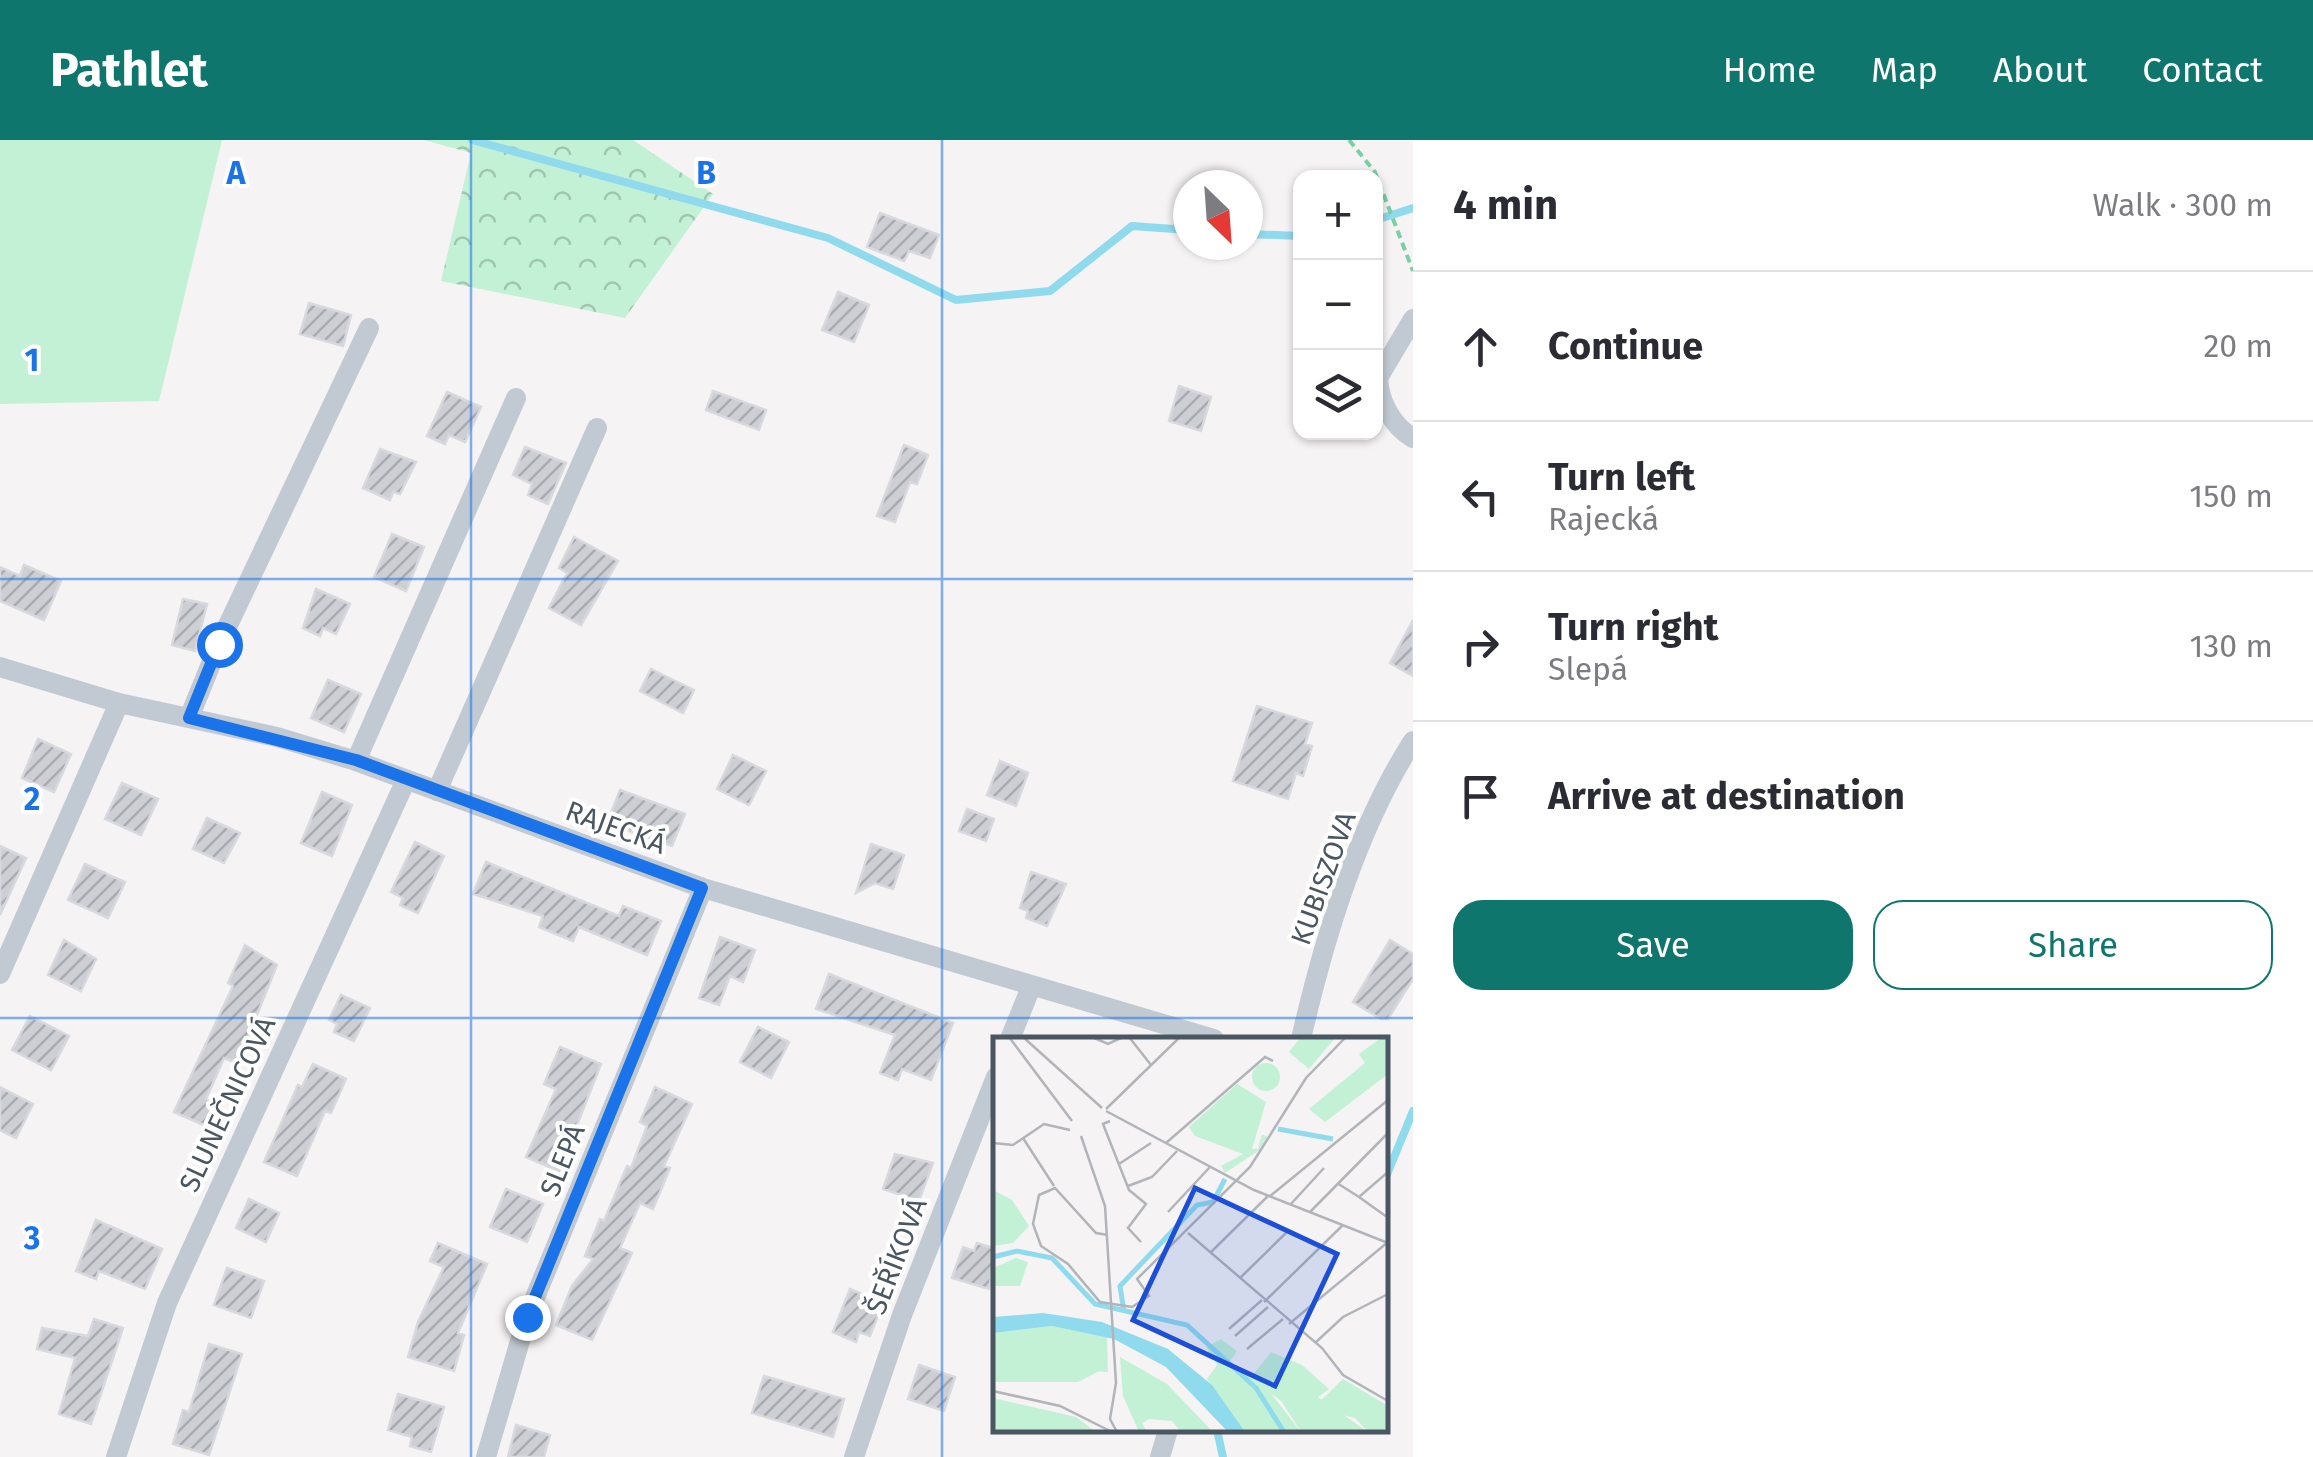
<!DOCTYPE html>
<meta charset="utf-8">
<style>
:root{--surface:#fff;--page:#f7f7f7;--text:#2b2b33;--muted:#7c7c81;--line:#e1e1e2;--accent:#0f766e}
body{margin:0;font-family:"Fira Sans",sans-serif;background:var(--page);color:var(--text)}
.controls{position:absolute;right:30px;top:30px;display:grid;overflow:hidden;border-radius:20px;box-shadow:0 2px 8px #0004}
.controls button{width:90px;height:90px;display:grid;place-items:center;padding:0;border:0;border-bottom:2px solid var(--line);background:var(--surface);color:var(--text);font:50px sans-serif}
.compass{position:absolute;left:1173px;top:30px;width:90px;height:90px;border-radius:50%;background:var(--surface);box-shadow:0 2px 8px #0004;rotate:155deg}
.stop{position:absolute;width:30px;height:30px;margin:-22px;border:8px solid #1a73e8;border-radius:50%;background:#fff}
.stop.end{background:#1a73e8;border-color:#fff;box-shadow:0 2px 10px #0008}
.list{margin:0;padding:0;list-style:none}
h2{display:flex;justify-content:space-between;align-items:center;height:130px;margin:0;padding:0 40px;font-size:42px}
h2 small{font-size:32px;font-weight:400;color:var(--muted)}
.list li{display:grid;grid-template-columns:65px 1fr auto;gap:30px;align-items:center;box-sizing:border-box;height:150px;padding:0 40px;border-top:2px solid var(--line)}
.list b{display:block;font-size:38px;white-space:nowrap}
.list p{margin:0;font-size:32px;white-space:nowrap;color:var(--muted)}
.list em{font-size:32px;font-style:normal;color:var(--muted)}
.actions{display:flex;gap:20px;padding:30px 40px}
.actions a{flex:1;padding:22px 0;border:2px solid var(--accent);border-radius:30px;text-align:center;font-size:35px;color:var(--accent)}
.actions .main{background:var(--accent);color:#fff}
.icon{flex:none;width:55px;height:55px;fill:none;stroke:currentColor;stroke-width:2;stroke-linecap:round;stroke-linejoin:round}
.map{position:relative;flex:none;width:1413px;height:1317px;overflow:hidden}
header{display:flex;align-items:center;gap:60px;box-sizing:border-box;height:140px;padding:0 50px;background:var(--accent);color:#fff}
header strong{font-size:48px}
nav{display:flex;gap:55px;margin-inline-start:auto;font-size:35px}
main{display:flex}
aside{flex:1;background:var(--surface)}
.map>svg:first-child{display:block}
.grass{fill:#c3f1d5}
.forest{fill:url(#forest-crowns)}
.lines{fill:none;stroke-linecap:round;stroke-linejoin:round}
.stream{stroke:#90daee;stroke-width:8}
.building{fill:url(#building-hatch);stroke:#d7d9de;stroke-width:2.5}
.path{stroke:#7ad0a6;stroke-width:4;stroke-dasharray:8 5;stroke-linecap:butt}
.street{stroke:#c1cad2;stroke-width:20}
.route{stroke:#1a73e8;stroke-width:12}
.grid{fill:none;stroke:#1a73e8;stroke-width:2.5;stroke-opacity:0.55}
.labels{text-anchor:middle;stroke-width:8;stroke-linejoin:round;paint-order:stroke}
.street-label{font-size:28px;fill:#4a5661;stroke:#fff}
.inset-river{fill:none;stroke:#90daee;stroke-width:5}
.inset-road{fill:none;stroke:#b1b4b9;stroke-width:2.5}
.view{fill:#1d4ed8;fill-opacity:0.15;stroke:#1d4ed8;stroke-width:5}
.inset-edge{fill:none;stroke:#4a5661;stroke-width:5}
.grid-label{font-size:32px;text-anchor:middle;font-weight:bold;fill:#1a73e8;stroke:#fff;stroke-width:8;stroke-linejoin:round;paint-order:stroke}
</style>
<header>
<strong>Pathlet</strong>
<nav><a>Home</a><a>Map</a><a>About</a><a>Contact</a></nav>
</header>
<main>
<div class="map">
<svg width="1413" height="1317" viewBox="0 0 1413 1317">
<defs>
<pattern id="forest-crowns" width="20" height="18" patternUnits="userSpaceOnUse" patternTransform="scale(2.5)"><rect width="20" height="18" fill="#c3f1d5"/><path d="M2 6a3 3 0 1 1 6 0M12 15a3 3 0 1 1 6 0" fill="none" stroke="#a0c6b0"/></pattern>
<pattern id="building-hatch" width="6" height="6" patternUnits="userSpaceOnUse" patternTransform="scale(2.5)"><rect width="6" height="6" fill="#cdcfd5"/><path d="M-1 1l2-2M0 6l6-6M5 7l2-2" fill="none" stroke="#a8abb0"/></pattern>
</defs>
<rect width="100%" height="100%" fill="#f5f3f3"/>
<path class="grass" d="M0 0H222L159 261 0 264Z"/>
<path class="forest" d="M424 0H633L713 54 625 178 441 141 471 13Z"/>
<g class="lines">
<path class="stream" d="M472 0 828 98 956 160 1050 151 1132 86 1188 90
M1376 80 1413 68
M1248 94 1300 96
M1386 1037 1413 971
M1217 1290 1223 1317"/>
</g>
<path class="building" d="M880 73 939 95 930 118 909 111 904 121 867 107Z
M838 152 869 165 854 202 822 190Z
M309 163 351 175 343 206 300 194Z
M1179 246 1211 257 1201 291 1169 281Z
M713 251 766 270 759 290 706 270Z
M447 252 481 267 465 302 449 295 445 304 427 296Z
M904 305 928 315 917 344 910 342 895 382 877 376Z
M525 307 566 323 548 364 528 355 532 344 513 335Z
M380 309 416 322 400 354 393 352 390 360 363 348Z
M392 394 424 407 406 451 374 437Z
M574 397 618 421 581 485 549 468 567 433 559 428Z
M24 425 61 441 44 480 0 461V427L20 436Z
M316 449 350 464 336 494 323 488 320 496 303 488Z
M183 459 207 464 195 511 172 505Z
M1413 480V536L1390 523Z
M651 529 694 550 683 573 640 551Z
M328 540 361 554 344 592 311 578Z
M1257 566 1312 583 1305 604 1312 606 1303 636 1296 633 1288 659 1233 641Z
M38 599 71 614 54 652 22 638Z
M733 615 766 631 749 665 717 649Z
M1000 621 1028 633 1016 666 987 655Z
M122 643 158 659 141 695 105 679Z
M620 650 685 674 672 706 607 683Z
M322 652 352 665 332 716 301 703Z
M967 669 994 679 986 701 959 691Z
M207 678 240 693 224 723 193 709Z
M415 702 444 716 418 773 400 765 403 758 391 752Z
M871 704 904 715 893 749 875 743 856 753Z
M0 706 26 718 0 775Z
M486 722 619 776 623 766 661 781 647 815 579 787 573 801 539 787 543 776 473 754Z
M85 724 125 742 108 778 68 760Z
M1031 732 1066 744 1047 786 1026 778 1028 771 1020 768Z
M720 797 755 810 743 842 730 836 719 865 699 858Z
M64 800 96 819 81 851 48 835Z
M1390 800 1413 814V839L1388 879H1381L1353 862Z
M245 805 277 825 242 912 234 922 224 918 206 959 216 962 206 986 174 972 233 846 228 843Z
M829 834 953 883 931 940 902 929 898 940 880 933 895 895 816 869Z
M341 855 370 868 354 901 334 892 337 884 329 880Z
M30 876 69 896 51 930 12 910Z
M758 887 789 902 771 938 740 922Z
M560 907 601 924 559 1031 526 1017 556 949 544 944Z
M313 924 346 939 331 973 325 971 297 1036 264 1022 298 945 302 947Z
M0 947 33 964 16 998 0 990Z
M655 947 692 964 664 1026 670 1028 653 1069 640 1063 620 1108 632 1113 592 1200 556 1185 572 1146 593 1119 585 1116 600 1079 604 1081 627 1026 631 1028 647 986 640 982Z
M895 1014 933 1023 919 1061 883 1049Z
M506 1049 543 1064 527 1102 490 1087Z
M249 1059 279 1073 266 1102 236 1088Z
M96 1080 162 1109 145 1149 99 1131 96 1139 76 1131Z
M438 1103 487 1124 458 1193 464 1195 454 1231 408 1217 418 1182 444 1127 430 1121Z
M977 1103 996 1109 989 1149 952 1138 963 1107 974 1111Z
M227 1128 264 1141 251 1178 214 1165Z
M850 1149 883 1163 870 1196 859 1192 856 1202 833 1192Z
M94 1179 123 1188 91 1284 59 1274 75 1218 37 1209 42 1188 88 1196Z
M209 1204 242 1214 209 1315 173 1304 183 1270 189 1272Z
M919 1225 955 1237 944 1271 908 1259Z
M764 1236 844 1259 833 1297 752 1273Z
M398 1254 444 1267 431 1312 410 1306 412 1297 388 1290Z
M516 1285 550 1295 544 1317H508Z"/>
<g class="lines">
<path class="path" d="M1349 0 1375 32 1413 131"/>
<path class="street" d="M1413 179 1378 238C1379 261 1392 286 1413 298
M0 527 119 563 277 597 356 621 703 748 1214 899
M189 578 219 504 369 188
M356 621 516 258
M437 651 597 288
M0 834 119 563
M1010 899 1031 847
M1301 899C1324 799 1357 688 1413 601
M116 1317 167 1163 406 640
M486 1317 527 1177 703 748
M854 1317 902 1175 996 937
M1160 1317 1168 1290"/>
</g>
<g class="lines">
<path class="route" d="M219 504 189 578 356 620 702 748 527 1177"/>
</g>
<path class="grid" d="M471 0V1317M942 0V1317M0 439H1413M0 878H1413"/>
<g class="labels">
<g class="street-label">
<text transform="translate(616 687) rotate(20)" y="10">RAJECKÁ</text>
<text transform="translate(1323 738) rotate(-70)" y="10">KUBISZOVA</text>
<text transform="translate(227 964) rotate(-65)" y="10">SLUNEČNICOVÁ</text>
<text transform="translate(562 1020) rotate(-68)" y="10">SLEPÁ</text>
<text transform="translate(896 1116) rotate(-69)" y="10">ŠEŘÍKOVÁ</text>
</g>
</g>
<g transform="translate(993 897)">
<rect width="395" height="395" fill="#f5f3f3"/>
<path d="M308 0H343L316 32 296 15ZM389 0H395V37L332 85 316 72 372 26 366 17ZM259 40a14 14 0 1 1 28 0a14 14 0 1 1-28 0ZM244 47 273 65 259 112H265L269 97 274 100 265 114 232 136 228 129 250 117 202 99 196 90ZM0 153 19 163 36 189 20 206 0 209ZM23 221 35 225 27 249H0V231ZM278 315 309 328 336 352 325 360 375 395H308L289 365 258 340ZM0 328 26 327 108 333 85 345H0Z" fill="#c3f1d5"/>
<path d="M59 289 114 300 115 335 0 328V296ZM228 302 244 314 236 326 265 340 308 395H251L214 342 224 328 213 310ZM127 320 174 347 220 395H188L179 384 156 382 149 386 154 395H146L130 359ZM350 342 395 369V395H375L362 381 320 371ZM0 361 83 380 103 395H0Z" fill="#c3f1d5"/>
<path d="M50 276 109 285 175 312 219 348 252 395H235L173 330 121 302 59 289 0 296V280Z" fill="#90daee"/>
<path class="inset-river" d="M285 92 340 102M0 220 24 214 59 221 102 267 194 288 263 351 291 395M131 275 127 249 204 168 220 165 232 142"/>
<path class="inset-road" d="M16 0 79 84M30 0 109 71M99 0 115 7 130 0M136 0 158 28M113 72 187 0M113 74 261 153 395 206M117 84 110 87 136 153 153 167 135 191 148 205M88 99 112 169 123 346 117 382 124 395M30 101 61 149M0 106 20 108 51 87 77 93M173 106 272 20 280 24M126 127 158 106M344 146 366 160 395 135M135 149 159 140 184 114M276 160 395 63M366 160 394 180M297 168 331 131M175 175 217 130M317 175 395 96M195 196 329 311 350 338 395 364M115 198 103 196 62 151 46 158 40 187 48 209 75 227 107 265 139 270 156 259 144 242 257 130 313 41 352 1M218 215 275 159M247 241 296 193M271 265 350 188M296 287 395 205M236 292 269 263M242 299 275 270M322 306 350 280 395 257M254 312 290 282M0 354 67 369 119 395"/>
<path class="view" d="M202 151 344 217 282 349 140 283Z"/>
<rect width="395" height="395" class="inset-edge"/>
</g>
<g class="grid-label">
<text x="236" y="44">A</text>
<text x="706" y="44">B</text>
<text x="32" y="231">1</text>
<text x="32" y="670">2</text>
<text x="32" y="1109">3</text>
</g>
</svg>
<div class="controls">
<button>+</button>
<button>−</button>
<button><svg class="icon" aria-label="layers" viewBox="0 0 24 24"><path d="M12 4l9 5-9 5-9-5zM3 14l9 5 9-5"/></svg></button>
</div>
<svg class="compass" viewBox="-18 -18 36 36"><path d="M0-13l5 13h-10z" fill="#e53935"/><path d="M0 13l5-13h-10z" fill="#7c7c81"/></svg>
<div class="stop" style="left:219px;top:504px"></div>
<div class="stop end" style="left:527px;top:1177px"></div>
</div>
<aside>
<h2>4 min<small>Walk · 300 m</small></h2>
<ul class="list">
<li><svg class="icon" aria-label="ahead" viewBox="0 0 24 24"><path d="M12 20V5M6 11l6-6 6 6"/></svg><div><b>Continue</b></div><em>20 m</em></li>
<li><svg class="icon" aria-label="left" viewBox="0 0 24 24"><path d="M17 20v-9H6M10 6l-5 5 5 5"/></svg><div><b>Turn left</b><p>Rajecká</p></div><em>150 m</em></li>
<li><svg class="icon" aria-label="right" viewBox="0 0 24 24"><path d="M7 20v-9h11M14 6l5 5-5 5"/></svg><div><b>Turn right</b><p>Slepá</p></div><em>130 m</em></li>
<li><svg class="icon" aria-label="arrive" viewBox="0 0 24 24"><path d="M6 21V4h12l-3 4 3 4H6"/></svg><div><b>Arrive at destination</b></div></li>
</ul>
<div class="actions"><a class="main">Save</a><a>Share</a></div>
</aside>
</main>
